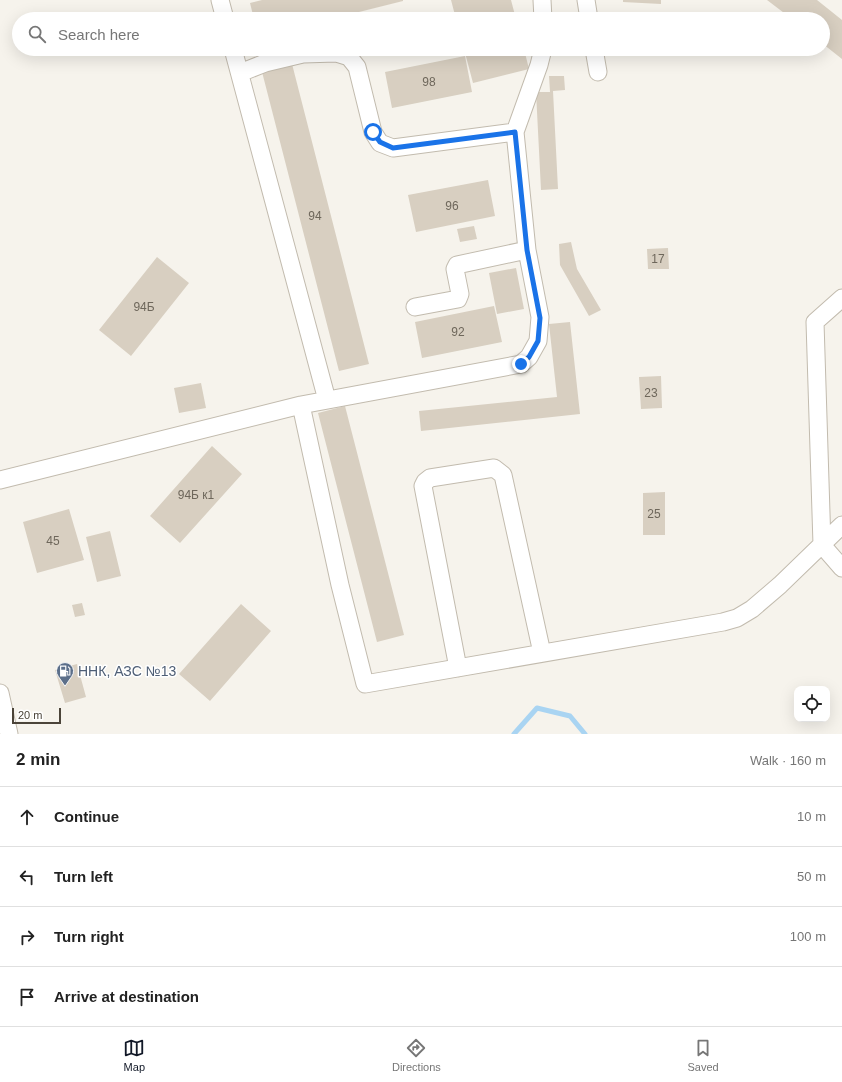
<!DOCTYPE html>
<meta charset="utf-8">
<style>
:root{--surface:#fff;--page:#f6f6f6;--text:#222;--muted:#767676;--line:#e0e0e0;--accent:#111827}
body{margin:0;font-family:Helvetica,sans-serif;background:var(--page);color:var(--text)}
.controls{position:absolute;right:12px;bottom:12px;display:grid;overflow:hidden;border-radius:8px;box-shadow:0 4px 16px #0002}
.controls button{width:36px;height:36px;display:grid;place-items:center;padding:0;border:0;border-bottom:1px solid var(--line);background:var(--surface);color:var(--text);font:20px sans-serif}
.scale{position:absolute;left:12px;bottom:10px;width:49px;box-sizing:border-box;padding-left:4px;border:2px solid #4b4439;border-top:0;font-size:11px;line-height:14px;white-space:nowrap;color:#4b4439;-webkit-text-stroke:3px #fff;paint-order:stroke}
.stop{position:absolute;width:12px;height:12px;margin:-9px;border:3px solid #1a73e8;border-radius:50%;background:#fff}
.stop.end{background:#1a73e8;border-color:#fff;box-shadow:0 1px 4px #0008}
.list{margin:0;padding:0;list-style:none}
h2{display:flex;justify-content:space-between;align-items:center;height:52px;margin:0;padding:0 16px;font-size:17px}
h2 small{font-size:13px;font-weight:400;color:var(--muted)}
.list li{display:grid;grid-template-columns:26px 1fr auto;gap:12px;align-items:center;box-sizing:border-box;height:60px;padding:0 16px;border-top:1px solid var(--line)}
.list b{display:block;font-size:15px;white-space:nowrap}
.list em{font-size:13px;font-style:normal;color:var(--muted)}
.icon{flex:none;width:22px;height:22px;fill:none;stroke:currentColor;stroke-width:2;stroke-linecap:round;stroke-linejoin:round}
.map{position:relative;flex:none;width:842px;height:734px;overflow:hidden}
.search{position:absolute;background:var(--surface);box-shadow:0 4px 16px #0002;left:12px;right:12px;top:12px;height:44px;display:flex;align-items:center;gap:10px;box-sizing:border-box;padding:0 14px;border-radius:22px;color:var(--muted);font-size:15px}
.sheet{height:292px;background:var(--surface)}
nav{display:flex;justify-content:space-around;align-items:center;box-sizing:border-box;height:56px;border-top:1px solid var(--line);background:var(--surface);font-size:11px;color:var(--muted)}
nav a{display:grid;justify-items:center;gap:2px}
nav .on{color:var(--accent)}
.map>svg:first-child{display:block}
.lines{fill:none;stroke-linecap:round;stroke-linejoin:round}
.stream{stroke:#a9d4f2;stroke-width:5}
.building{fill:#d8cfc1}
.minor-casing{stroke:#c2bbae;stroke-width:19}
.minor{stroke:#fff;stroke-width:17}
.route{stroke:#1a73e8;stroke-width:5}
.labels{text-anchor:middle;stroke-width:3;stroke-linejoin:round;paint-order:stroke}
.number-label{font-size:12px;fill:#6e675b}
.service-label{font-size:14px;fill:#4e5e75;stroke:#fff;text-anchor:start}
</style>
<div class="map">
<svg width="842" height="734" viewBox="0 0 842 734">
<rect width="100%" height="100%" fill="#f6f3ec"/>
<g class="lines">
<path class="stream" d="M514 734 537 708 570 716 585 734"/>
</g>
<path class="building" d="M262 0H403V1L331 19H254L250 3Z
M451 0H511L516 19H456Z
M623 0H661V4L623 2Z
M767 0H817L842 20V59L823 44V19H792Z
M629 14 653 15V19H628Z
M464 49H524L529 69 473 83Z
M465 56 472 92 392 108 385 72Z
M291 60 369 364 339 371 261 68Z
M549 76H564L565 90 553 91 558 189 541 190 536 92H550Z
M488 180 495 216 416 232 408 195Z
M474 226 477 239 460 242 457 229Z
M571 242 577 269 601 310 589 316 560 265 559 244Z
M668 248 669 269H648L647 249Z
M157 257 189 283 131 356 99 330Z
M516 268 524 309 497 314 489 273Z
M494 306 502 342 422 358 415 322Z
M570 322 580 414 421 431 419 411 557 397 549 324Z
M661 376 662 408 641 409 639 377Z
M201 383 206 408 179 413 174 388Z
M345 406 404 635 377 642 318 413Z
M212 446 242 474 180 543 150 516Z
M665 492V535H643V493Z
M69 509 84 560 37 573 23 522Z
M110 531 121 576 97 582 86 537Z
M82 603 85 615 75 617 72 605Z
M241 604 271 631 210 701 179 674Z
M77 664 86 697 65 703 55 670Z"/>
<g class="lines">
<g class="minor-casing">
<path id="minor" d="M220 0 225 19
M542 0 543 19
M586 0 589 19
M233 49 327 400
M594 49 598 72
M240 73 265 63 303 54 336 53 349 57 357 67 373 132 380 143 393 148 515 132
M842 298 815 322 822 545 842 568
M415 307 458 299 460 294 455 269 457 265 527 250
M301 405 340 585 365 684 723 622 737 618 752 609 780 585 842 525
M0 480 301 405 521 364 529 357 538 341 540 317 527 250 515 132 539 65 543 49
M458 668 423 486 425 482 430 478 494 468 503 475 542 653
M0 693 9 734"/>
</g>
<use href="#minor" class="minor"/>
</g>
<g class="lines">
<path class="route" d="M373 132 380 142 393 148 515 132 527 250 540 318 538 341 529 357 521 364"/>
</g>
<defs>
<g id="fuel-pin" transform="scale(0.9)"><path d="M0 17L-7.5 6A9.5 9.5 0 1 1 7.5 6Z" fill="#5c6f8a" stroke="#fff"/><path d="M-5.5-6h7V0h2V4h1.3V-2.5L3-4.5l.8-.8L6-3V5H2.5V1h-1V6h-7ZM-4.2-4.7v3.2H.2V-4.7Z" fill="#fff"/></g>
</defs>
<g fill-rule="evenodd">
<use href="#fuel-pin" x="65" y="671"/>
</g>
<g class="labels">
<g class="number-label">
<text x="429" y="86">98</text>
<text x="452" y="210">96</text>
<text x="315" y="220">94</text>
<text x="658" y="263">17</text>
<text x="144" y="311">94Б</text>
<text x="458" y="336">92</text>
<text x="651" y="397">23</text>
<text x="196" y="499">94Б к1</text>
<text x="654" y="518">25</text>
<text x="53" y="545">45</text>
</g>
<g class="service-label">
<text x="78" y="676">ННК, АЗС №13</text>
</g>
</g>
</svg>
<div class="controls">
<button><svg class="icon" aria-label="locate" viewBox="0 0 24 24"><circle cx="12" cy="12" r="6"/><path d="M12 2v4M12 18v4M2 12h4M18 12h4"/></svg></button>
</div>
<div class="scale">20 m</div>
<div class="stop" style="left:373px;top:132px"></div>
<div class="stop end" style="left:521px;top:364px"></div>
<div class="search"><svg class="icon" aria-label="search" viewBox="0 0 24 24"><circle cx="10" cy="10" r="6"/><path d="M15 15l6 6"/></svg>Search here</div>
</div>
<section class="sheet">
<h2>2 min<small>Walk · 160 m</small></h2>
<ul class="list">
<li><svg class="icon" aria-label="ahead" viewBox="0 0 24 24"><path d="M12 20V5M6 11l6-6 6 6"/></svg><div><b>Continue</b></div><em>10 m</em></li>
<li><svg class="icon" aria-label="left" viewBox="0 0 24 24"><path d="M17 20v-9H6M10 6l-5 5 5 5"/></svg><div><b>Turn left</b></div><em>50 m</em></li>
<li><svg class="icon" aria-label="right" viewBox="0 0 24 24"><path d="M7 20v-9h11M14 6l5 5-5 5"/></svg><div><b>Turn right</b></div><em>100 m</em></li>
<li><svg class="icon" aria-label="arrive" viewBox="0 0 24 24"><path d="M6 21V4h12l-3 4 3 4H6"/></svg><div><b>Arrive at destination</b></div></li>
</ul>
</section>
<nav>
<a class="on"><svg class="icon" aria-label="map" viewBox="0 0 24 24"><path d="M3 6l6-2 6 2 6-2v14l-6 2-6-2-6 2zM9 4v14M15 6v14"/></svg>Map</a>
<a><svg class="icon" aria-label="directions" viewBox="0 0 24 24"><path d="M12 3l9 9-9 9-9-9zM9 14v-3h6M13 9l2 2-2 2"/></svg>Directions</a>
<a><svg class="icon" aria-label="saved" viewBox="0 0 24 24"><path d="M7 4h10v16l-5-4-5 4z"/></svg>Saved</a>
</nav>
